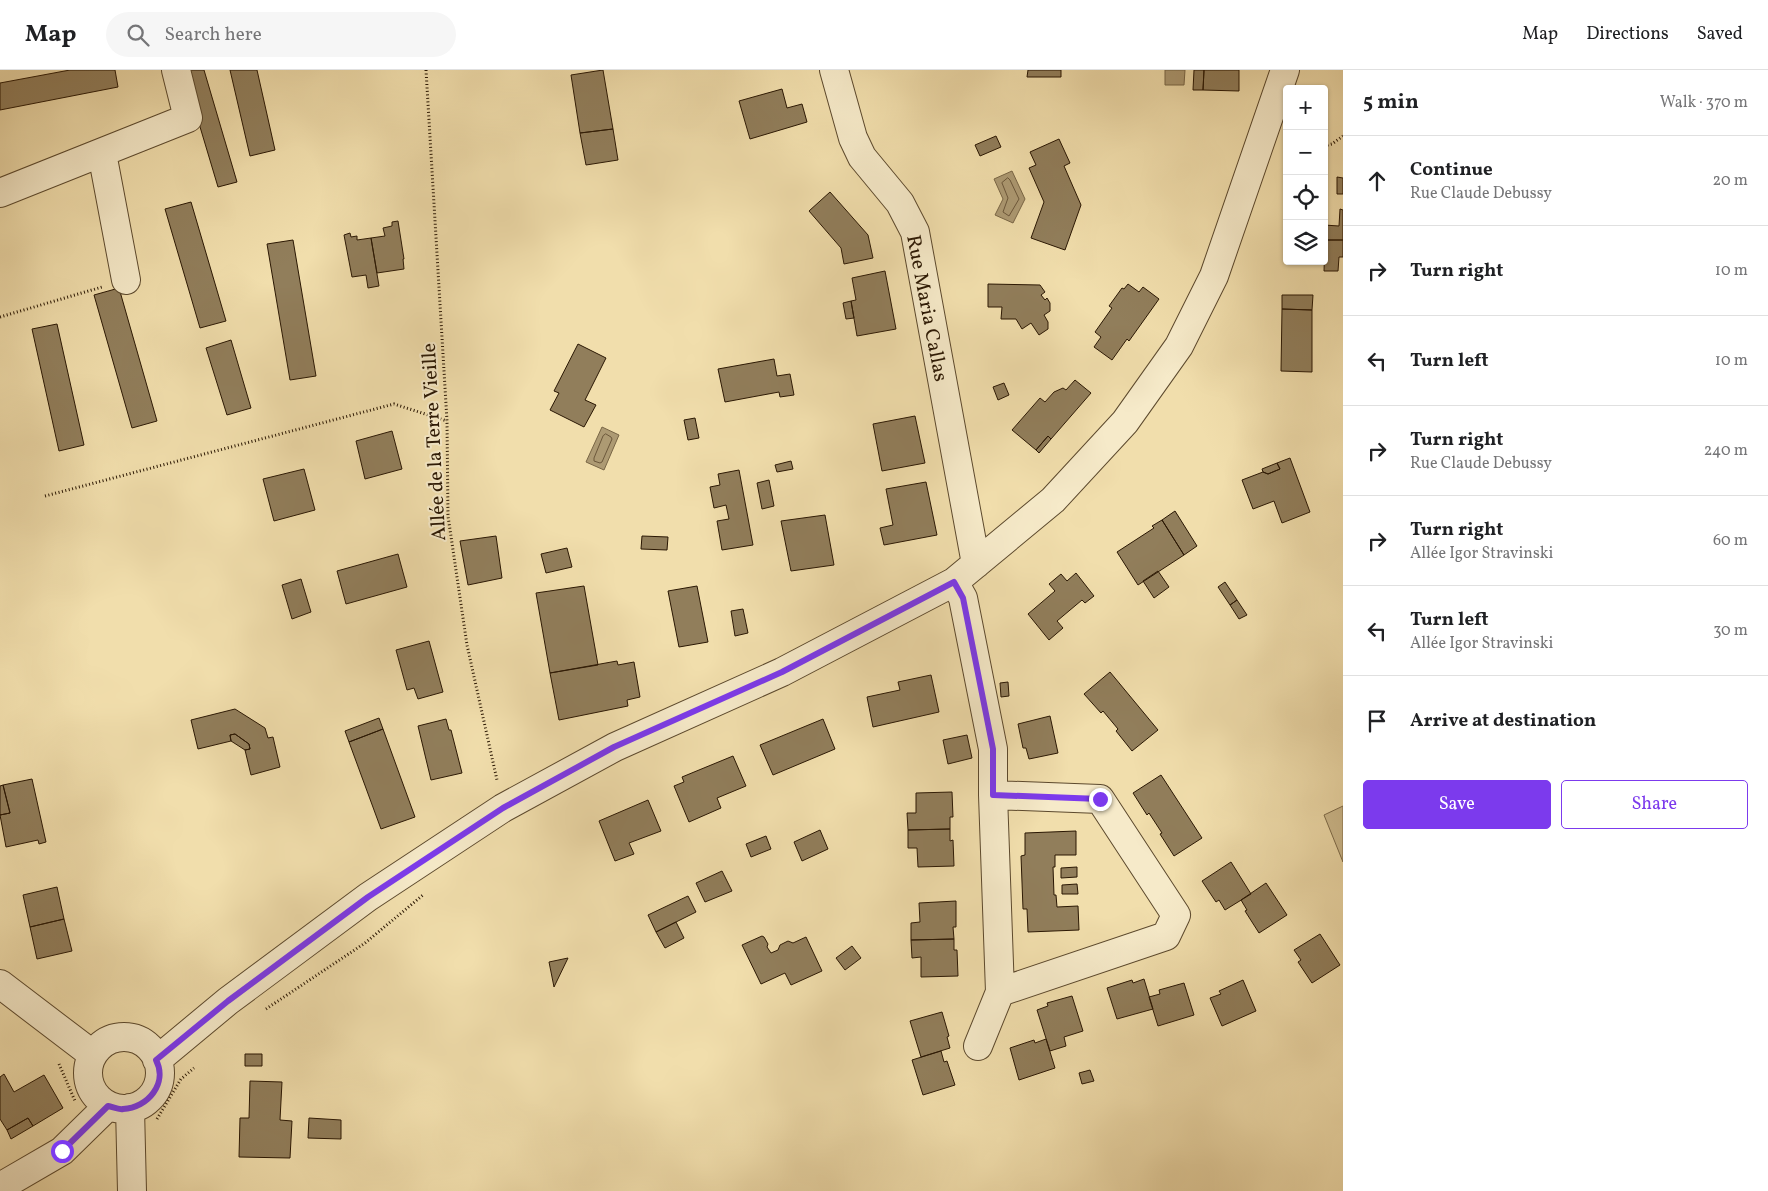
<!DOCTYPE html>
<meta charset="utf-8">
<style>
:root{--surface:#fff;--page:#f6f6f6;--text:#202124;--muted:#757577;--line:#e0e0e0;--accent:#7c3aed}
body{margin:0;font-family:Vollkorn,serif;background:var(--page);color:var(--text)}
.controls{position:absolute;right:15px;top:15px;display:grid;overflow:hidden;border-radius:5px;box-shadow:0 1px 4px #0004}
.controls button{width:45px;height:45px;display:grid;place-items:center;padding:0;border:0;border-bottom:1px solid var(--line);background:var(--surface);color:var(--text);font:25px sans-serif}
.stop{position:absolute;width:15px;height:15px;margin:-11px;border:4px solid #7c3aed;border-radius:50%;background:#fff}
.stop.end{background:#7c3aed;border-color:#fff;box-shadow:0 1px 5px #0008}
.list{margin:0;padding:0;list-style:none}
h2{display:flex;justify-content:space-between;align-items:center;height:65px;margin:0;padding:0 20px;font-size:21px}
h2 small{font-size:16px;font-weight:400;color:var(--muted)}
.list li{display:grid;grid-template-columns:32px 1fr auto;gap:15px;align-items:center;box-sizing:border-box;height:90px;padding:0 20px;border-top:1px solid var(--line)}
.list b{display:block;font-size:19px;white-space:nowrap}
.list p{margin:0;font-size:16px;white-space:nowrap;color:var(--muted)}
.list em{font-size:16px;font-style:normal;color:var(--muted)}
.actions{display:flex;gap:10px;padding:15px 20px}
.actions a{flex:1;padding:11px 0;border:1px solid var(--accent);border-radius:5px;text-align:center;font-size:18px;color:var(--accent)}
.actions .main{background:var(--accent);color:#fff}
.icon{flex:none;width:28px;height:28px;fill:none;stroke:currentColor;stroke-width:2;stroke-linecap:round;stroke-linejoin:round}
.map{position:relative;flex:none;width:1343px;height:1121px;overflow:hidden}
header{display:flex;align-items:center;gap:30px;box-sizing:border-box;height:70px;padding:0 25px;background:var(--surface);border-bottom:1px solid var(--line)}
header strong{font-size:24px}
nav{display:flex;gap:28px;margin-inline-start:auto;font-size:18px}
.search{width:350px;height:45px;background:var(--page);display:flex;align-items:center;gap:12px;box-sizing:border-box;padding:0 18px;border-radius:28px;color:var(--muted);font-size:19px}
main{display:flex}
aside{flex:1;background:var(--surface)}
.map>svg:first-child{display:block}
.green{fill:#cfbc8f;stroke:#7c6a49}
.water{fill:#ad9a73;stroke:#796646}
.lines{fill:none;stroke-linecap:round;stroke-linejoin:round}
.shore{stroke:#6c583b;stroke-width:1}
.building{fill:#917e5b;stroke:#2a1703}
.minor-casing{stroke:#5c492d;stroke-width:30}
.path{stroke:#2a1703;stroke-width:3;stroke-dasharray:1 2.5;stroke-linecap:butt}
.minor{stroke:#f6eac9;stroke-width:28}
.route{stroke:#7c3aed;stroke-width:6}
.labels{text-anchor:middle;stroke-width:4;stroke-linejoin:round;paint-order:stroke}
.street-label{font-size:20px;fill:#2a1703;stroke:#f6eac9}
</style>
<header>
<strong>Map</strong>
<div class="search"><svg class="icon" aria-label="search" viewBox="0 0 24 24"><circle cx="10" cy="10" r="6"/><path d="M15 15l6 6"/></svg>Search here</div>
<nav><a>Map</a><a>Directions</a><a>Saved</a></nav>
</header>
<main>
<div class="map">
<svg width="1343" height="1121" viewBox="0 0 1343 1121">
<rect width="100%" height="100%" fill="#f1deac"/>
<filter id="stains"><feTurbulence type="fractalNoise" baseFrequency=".004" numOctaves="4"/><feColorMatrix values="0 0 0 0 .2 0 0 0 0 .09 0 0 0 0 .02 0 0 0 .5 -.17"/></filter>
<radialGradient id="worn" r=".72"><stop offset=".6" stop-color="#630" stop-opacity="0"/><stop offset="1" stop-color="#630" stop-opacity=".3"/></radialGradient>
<path class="green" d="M1343 736V792L1324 745Z"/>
<path class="water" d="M1165 0H1185L1184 15H1165Z
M1012 101 1025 129 1013 153 995 145 1003 129 994 109Z
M602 357 619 365 604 400 586 392Z"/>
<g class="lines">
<path class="shore" d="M1008 108 1010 110 1019 129 1009 146 1003 142 1008 128 1002 113Z
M606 364 611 367 612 369 602 392 600 393 594 391V388L603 366Z"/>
</g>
<path class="building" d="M70 0H115L118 17 0 40V13Z
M183 0H204L237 112 218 117Z
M230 0H257L275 80 250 86Z
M603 0 613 59 580 63 571 5Z
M1028 0H1061V7H1027Z
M1194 0H1204L1203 20H1193Z
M1204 0H1239V21L1203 20Z
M782 19 787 38 802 34 807 52 750 69 739 31Z
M613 59 618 90 586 95 580 63Z
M996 66 1001 77 980 86 975 75Z
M1059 69 1070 93 1064 96 1081 135 1065 180 1031 168 1044 132 1029 98 1036 95 1030 82Z
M1337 107 1343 108V124H1337Z
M830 122 868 165 873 188 844 194 841 178 809 141Z
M191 132 226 251 200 258 165 139Z
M1340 139 1343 140V170H1324V155L1339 156Z
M398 151 404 189H403L404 199 377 203 371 168 385 166 383 158 392 156V152Z
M350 163 351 167 357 166V170L371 168 379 216 368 218 366 205 352 207 344 165Z
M293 170 316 306 290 310 267 174Z
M1325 170H1343V187H1339L1338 201H1324Z
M885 201 896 259 857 266 851 231 856 230 852 208Z
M988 214 1040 215 1045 222 1041 225 1045 230 1047 228 1050 233V241L1044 245 1048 252V259L1039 265 1031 253 1022 259 1016 249H1001L1002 237H988Z
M1128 214 1139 222 1143 217 1159 229 1129 271 1127 269 1112 290 1094 277 1101 267 1095 262 1112 238 1109 236 1122 218 1124 219Z
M119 218 157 351 132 358 94 225Z
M1282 225H1313L1312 240 1282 239Z
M851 231 854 248 846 249 843 233Z
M1282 239 1312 240V302L1281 301Z
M57 254 84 375 59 381 32 259Z
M231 270 251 338 227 345 206 278Z
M578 274 606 288 585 330 596 335 584 357 550 340 559 323 554 321Z
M774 289 777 306 790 304 794 325 780 327 779 322 725 332 718 299Z
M1075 310 1091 323 1051 369 1048 366 1036 380 1012 360 1040 328 1045 332 1054 322 1063 318 1066 320Z
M1004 313 1009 325 998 330 993 317Z
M915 346 925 393 882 401 873 354Z
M695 348 699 368 688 370 684 350Z
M392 361 402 399 365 409 356 371Z
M1048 366 1051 369 1039 383 1036 380Z
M1290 388 1310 442 1282 453 1274 431 1253 439 1242 410 1263 402 1268 404 1280 399 1277 393Z
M791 391 793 399 777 402 775 395Z
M1277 393 1280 399 1268 404 1263 402 1262 399Z
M304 399 315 440 274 451 263 409Z
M739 400 753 475 722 480 717 451 729 449 726 435 714 438 710 417 720 415 718 404Z
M769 410 774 436 762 439 757 413Z
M926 412 937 465 884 475 880 458 893 455 886 419Z
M1175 441 1197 476 1184 485 1162 450Z
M825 445 834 495 791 501 781 451Z
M1162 450 1184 485 1138 515 1117 482 1154 458 1152 456Z
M496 466 502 508 468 515 460 471Z
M642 466 668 467 667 480 641 479Z
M567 478 572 497 546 503 541 484Z
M398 484 407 517 346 534 337 501Z
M1158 501 1169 517 1154 528 1143 511Z
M1076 503 1094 526 1085 533 1082 530 1057 551 1063 558 1049 570 1028 544 1055 521 1049 514 1061 504 1067 511Z
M301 509 311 542 292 549 282 515Z
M1225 512 1237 530 1230 535 1218 517Z
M584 516 598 595 550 603 536 523Z
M697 516 708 572 679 577 668 521Z
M1237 530 1247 545 1239 549 1230 535Z
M743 539 748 563 735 566 731 541Z
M429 571 443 622 418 629 414 618 407 620 396 580Z
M617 591 618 595 634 592 640 627 627 630 628 636 559 650 550 603Z
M1110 602 1158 660 1132 681 1116 661 1118 659 1103 641 1101 643 1084 624Z
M931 605 939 642 873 657 867 627 900 620 898 612Z
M1008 612 1009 626 1001 627 1000 613Z
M235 639 265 658 268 668 273 667 280 697 251 705 245 680 250 679 249 674 235 664 230 665 231 671 198 679 191 650Z
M1050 646 1058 683 1029 689 1026 678H1023L1018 654Z
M379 648 383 659 349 672 345 661Z
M446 649 449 660H451L462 703 431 710 418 656Z
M823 649 835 679 773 705 760 675Z
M383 659 415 747 381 759 349 672Z
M235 664 249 674 250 679 245 680 231 671 230 665Z
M967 665 972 688 948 694 943 670Z
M733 686 746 716 717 728 721 738 689 752 674 716 684 712 682 707Z
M1161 705 1202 768 1174 786 1160 764 1162 763 1149 743 1147 745 1133 723Z
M32 709 46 772 39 774 38 770 6 777 0 745 10 743 3 715Z
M3 715 10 743 0 745V716Z
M952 722 953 747H950V759L908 760 907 743H916V723Z
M648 730 661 761 629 773 634 784 615 791 599 751Z
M950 759V771L953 770 954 796 918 797 917 778H908V760Z
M820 760 828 779 802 791 794 772Z
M1076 761V785H1055V797H1053L1054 825H1056L1057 837 1078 836 1079 860 1028 862 1027 839H1023L1021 786 1025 785V763Z
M766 766 771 779 751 787 746 774Z
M1231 792 1251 824 1225 840 1219 830 1216 832 1202 811Z
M1077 797V807L1061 808V798Z
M722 801 732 821 705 832 696 813Z
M1266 813 1287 845 1259 863 1245 841 1247 840 1241 830Z
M1077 814 1078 824H1062V815Z
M57 817 64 849 30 857 23 825Z
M688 826 696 842 656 862 648 845Z
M956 831V857H953L954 869 911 870V853L920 852 919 833Z
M64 849 72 881 37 889 30 857Z
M676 852 684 868 665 878 656 862Z
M1320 864 1340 895 1312 913 1298 892 1301 890 1294 880Z
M762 866 764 867 768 874 767 877 771 883 778 880 780 875 788 871 793 873 806 867 822 901 791 915 785 903 761 914 742 875Z
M954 869V880H957L958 906 921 907V887L912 888 911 870Z
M852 876 861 888 845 900 836 888Z
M568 888 554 917 549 892Z
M1144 909 1153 939 1117 949 1107 918 1132 910 1133 913Z
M1243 910 1256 941 1222 956 1210 928 1221 924 1219 921Z
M1184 913 1194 945 1158 956 1149 927 1160 924 1159 920Z
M1072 926 1083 961 1064 967 1066 976 1050 981 1037 940 1048 936 1047 933Z
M942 942 949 966 947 967 950 978 921 987 910 951Z
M1046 969 1055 998 1019 1010 1010 978 1034 970 1035 973Z
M941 981 944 992 947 991 955 1015 923 1025 912 990Z
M245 984H262V996H245Z
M1090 1000 1094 1011 1082 1014 1079 1003Z
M4 1004 14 1022 44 1005 63 1038 33 1056 28 1048 7 1060 0 1049V1007Z
M250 1011 282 1012 280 1050 292 1051 290 1088 239 1087 240 1048H249Z
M28 1048 33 1056 11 1069 7 1060Z
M309 1048 341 1050V1069L308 1068Z"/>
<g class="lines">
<g class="minor-casing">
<path id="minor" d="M834 0 853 68 862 87 900 133 915 162 976 494
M102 83 126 210
M0 123 188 48 176 0
M954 512 963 528 993 679V725L1000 922 1166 866 1176 845 1100 729 993 725
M0 914 92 984
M88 1003a36 36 0 1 1 72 0a36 36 0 1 1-72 0Z
M978 976 1000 922
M157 990 228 931 368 827 503 738 615 677 782 602 954 512 1053 430 1125 352 1179 276 1214 206 1285 0
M130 1038 132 1121
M0 1117 62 1081 108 1036"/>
</g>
<path class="path" d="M426 0 447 351 448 446 467 575 497 710
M1324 76 1332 74 1343 66
M0 247 102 217
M45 426 394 334 447 351
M266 939 365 873 423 825
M59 994 75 1031
M157 1049 181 1009 194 998"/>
<use href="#minor" class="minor"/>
</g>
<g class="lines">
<path class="route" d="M62 1081 108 1036C113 1037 119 1040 123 1039 148 1038 168 1013 156 990L228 931 368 827 503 738 614 677 782 602 954 512 963 528 993 679V725L1100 729"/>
</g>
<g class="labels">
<g class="street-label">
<text transform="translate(928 238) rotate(79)" y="7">Rue Maria Callas</text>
<text transform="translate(433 372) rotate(-93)" y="7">Allée de la Terre Vieille</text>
</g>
</g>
<rect width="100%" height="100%" filter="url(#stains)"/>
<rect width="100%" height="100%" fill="url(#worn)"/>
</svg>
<div class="controls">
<button>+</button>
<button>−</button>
<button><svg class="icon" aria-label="locate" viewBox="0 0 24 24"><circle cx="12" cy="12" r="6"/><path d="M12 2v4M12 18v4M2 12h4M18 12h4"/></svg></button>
<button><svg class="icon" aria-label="layers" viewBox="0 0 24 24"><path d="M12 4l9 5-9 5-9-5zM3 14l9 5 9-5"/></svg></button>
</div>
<div class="stop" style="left:62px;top:1081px"></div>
<div class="stop end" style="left:1100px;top:729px"></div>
</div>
<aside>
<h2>5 min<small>Walk · 370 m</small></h2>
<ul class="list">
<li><svg class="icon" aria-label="ahead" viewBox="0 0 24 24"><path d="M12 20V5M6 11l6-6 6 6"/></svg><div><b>Continue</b><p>Rue Claude Debussy</p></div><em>20 m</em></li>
<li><svg class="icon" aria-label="right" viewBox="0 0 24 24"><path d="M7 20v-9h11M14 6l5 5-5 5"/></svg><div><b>Turn right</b></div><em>10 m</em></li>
<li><svg class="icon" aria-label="left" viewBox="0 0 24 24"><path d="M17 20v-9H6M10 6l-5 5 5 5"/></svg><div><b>Turn left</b></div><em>10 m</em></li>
<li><svg class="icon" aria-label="right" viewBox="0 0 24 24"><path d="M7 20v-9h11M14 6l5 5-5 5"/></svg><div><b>Turn right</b><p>Rue Claude Debussy</p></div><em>240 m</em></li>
<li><svg class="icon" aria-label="right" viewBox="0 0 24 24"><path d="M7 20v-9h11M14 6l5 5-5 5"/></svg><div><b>Turn right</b><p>Allée Igor Stravinski</p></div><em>60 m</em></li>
<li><svg class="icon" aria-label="left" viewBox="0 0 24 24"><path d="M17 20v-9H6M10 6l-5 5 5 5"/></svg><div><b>Turn left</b><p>Allée Igor Stravinski</p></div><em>30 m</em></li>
<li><svg class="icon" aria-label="arrive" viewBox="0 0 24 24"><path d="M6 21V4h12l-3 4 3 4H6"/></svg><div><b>Arrive at destination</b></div></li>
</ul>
<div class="actions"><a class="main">Save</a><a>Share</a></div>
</aside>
</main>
